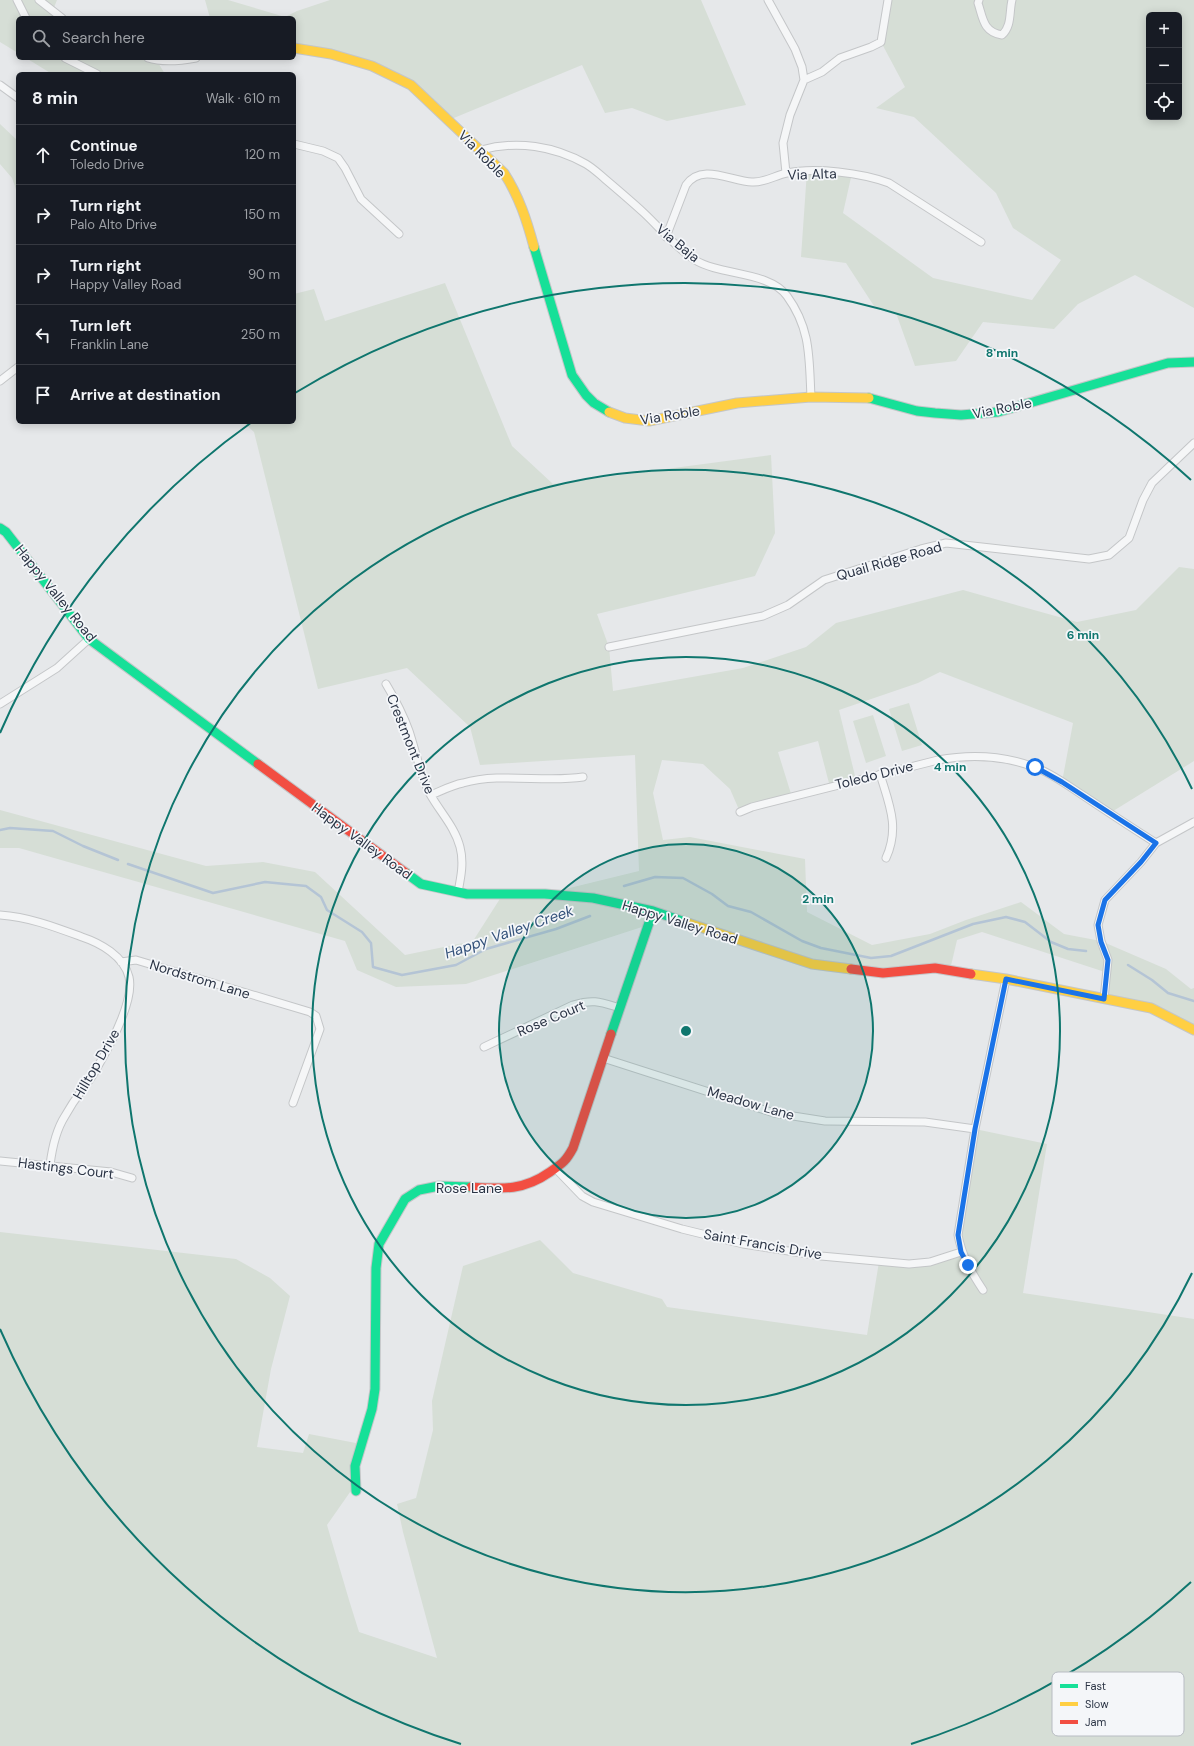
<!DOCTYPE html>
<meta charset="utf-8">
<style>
:root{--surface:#171b24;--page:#20242c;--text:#f1f3f6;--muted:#9ea1a6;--line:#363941}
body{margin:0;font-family:"DM Sans",sans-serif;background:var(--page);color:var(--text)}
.controls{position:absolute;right:12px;top:12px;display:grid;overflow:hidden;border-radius:6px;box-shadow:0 2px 10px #0003}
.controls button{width:36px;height:36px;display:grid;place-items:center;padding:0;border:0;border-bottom:1px solid var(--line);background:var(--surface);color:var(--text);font:20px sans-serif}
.stop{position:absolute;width:12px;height:12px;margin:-9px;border:3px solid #1a73e8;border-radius:50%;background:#fff}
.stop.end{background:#1a73e8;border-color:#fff;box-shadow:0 1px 4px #0008}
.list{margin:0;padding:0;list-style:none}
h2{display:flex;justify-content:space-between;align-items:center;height:52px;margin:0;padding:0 16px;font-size:17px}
h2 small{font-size:13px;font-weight:400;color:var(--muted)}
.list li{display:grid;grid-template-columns:26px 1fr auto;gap:12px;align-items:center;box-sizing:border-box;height:60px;padding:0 16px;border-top:1px solid var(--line)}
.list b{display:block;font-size:15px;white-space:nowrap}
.list p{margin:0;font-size:13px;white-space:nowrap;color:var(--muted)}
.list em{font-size:13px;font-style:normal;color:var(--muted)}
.icon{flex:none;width:22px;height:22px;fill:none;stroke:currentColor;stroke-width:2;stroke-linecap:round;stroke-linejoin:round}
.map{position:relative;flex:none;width:1194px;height:1746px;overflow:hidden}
.search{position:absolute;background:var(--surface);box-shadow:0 2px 10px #0003;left:16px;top:16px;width:280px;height:44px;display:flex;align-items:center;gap:10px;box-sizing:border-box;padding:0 14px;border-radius:6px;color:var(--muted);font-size:15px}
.panel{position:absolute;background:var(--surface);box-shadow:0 2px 10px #0003;left:16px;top:72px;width:280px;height:352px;border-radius:6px}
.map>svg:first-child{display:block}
.green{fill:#d6ded6;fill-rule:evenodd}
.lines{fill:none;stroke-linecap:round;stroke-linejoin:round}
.stream{stroke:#b4c4d5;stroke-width:2.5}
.street-casing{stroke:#c4c6c8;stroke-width:9}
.fast-casing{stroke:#c4c6c8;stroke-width:11}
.slow-casing{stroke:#c4c6c8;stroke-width:11}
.jam-casing{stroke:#c4c6c8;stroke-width:11}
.street{stroke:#f5f6f7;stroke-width:7}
.fast{stroke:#16e098;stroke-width:9}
.slow{stroke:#ffcf43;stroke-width:9}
.jam{stroke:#f24e42;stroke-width:9}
.route{stroke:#1a73e8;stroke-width:5}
.ring{fill:none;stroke:#0f766e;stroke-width:2}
.labels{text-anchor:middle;stroke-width:3.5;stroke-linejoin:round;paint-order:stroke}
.street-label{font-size:14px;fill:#2b3445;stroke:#f4f6f9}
.water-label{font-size:15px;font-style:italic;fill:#34527a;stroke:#f4f6f9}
.key{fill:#f4f6f9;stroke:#b8bcc3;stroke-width:1}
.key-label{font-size:11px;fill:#2b3445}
.centre{fill:#0f766e;stroke:#f4f6f9;stroke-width:2}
.ring-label{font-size:12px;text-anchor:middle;font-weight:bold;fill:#0f766e;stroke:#f4f6f9;stroke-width:3.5;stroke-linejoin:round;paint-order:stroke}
</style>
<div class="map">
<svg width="1194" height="1746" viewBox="0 0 1194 1746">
<rect width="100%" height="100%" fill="#e6e8ea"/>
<path class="green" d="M0 0H57L53 10 62 18H18V53L0 42Z
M205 0H228L285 17 297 11 330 0H701L746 105 667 121 632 108 605 113 582 65 449 120 411 85 372 66 294 48V18H210Z
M888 0H1194V308L1135 275 1078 304 1054 329 983 322 956 361 915 366 896 313 874 306 846 263 801 257 807 171 852 173 843 213 933 278 1032 300 1061 260 1013 228 996 193 914 117 876 108 905 87 881 42ZM1149 15H1179V117H1149Z
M26 58H148L157 61 165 74H52Z
M0 124 18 141V195L12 178 0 164Z
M445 283 512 446 553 484 771 455 775 533 755 576 597 614 609 647 613 691 743 668 806 647 836 623 963 590 1077 622 1136 610 1179 567 1194 569V761L1110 813 1062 782 1073 723 940 672 918 683 839 710 856 780 830 787 818 741 778 752 792 797 740 812 730 789 703 764 662 760 653 793 663 840 690 837 805 859 807 912 872 945 930 934 966 920 1021 902 1064 934 1101 941 1166 969 1191 989 1194 988V1030L1169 1016 1104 999 1105 972 982 932 957 940 950 970 840 968 653 911 648 925 466 984 396 987 357 970 345 941 19 848H0V810L206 866 263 862 315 872 405 955 473 941 503 894H545L639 871 635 755 480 765 470 727 407 668 318 689 254 432 243 422H294V294L314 289 325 321Z
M909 703 922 745 902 751 889 709Z
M873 715 886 756 866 763 853 721Z
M975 1129 1047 1144 1023 1293 1194 1319V1746H0V1232L236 1259 270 1278 290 1296 271 1369 257 1447 303 1453 309 1434 361 1444 355 1485 327 1525 349 1600 348 1602 349 1600 359 1632 437 1658 403 1532 397 1504 416 1498 433 1430 432 1401 463 1266 540 1240 573 1273 662 1299 667 1307 867 1335 879 1262 909 1264 961 1252 958 1235Z"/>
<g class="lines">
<path class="stream" d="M0 830 10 828 53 831 83 846 118 860
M128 864 213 893 265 882 306 886 321 897 327 910 362 932 371 943 373 967 402 975 456 965 486 949 556 929 590 916
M624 886 655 877 683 878 712 894 728 906 751 912 802 941 821 948 871 958 891 956 973 924 1006 917 1025 922 1051 942 1068 949 1086 951
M1128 965 1152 980 1168 993 1194 1001"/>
<g class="street-casing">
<path id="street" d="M17 0 26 18
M39 0 62 18
M768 0 795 49 802 67 804 80 790 115 783 143 786 173
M979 0 978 3C983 18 983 32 1002 35 1012 26 1009 12 1012 0
M65 58 97 74
M148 58C163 63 180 61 196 58
M804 80 822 72 840 58 871 47 881 42 888 0
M0 85 18 98
M294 144 323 151 338 158 345 168 361 199 399 234
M481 150C517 140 554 146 586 164 593 168 599 174 605 179 618 190 631 201 644 213 661 229 675 247 695 260 721 276 769 271 787 296 811 329 809 358 811 397
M666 237 686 185C702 162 732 182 752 182 764 183 776 175 787 173 815 167 862 173 889 183L981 242
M0 381 18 367
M609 647 763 616 788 605 824 580 921 549 946 543 1089 559 1109 555 1129 538 1143 500 1152 483 1194 443
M386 684C395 699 403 714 409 731 416 752 420 774 430 794 440 812 455 827 460 847 464 862 461 877 458 892
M0 704 57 668 89 639
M880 774C889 804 900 827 886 858
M431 795C441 791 452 785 463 783 502 772 544 783 583 777
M740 812 752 807 938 760C970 754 1002 755 1034 767 1052 773 1068 786 1084 796 1108 812 1132 828 1156 843
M0 915C29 917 55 927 82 937 100 943 124 956 129 977 135 1002 107 1051 94 1073 91 1079 86 1084 82 1090 76 1098 70 1107 65 1116 56 1130 52 1149 50 1165
M121 962 136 960 310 1012 316 1016 320 1029 293 1103
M1104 999 1108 960 1101 941 1098 925 1105 900 1141 862 1156 843 1194 822
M484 1047 573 1005C594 999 600 1002 620 1008
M603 1058 774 1113 825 1121 925 1122 975 1129
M0 1161 111 1172 132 1178
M556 1169 582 1196 593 1202 682 1229 743 1244 821 1256 909 1264 930 1262 961 1252
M983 1290C971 1272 962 1256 958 1235L975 1129 1006 979"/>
</g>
<g class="fast-casing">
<path id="fast" d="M534 247 572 375 586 395 594 403 609 412
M869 398 917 411 935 413 961 415 998 412 1168 363 1194 362
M0 528 6 532 89 639 258 764
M406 873 421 884 467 894H545L593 898 653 911 688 923
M611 1034 653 911
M356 1491 355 1466 372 1409 375 1389 376 1268 379 1244 405 1199 419 1190 439 1186 471 1187"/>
</g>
<g class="slow-casing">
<path id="slow" d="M294 48 331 54 372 66 411 85 504 173C519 196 527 221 534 247
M609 412 625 418 649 421 737 403 811 397 869 398
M688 923 812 964 851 969
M971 974 1006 979 1151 1008 1194 1030"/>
</g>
<g class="jam-casing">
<path id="jam" d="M258 764 406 873
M851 969 883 973 935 968 971 974
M471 1187C502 1189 523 1191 550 1172 563 1163 566 1161 573 1148L611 1034"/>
</g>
<use href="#street" class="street"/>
<use href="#fast" class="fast"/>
<use href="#slow" class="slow"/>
<use href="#jam" class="jam"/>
</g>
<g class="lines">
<path class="route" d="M968 1265 961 1252 958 1235 975 1129 1006 979 1104 999 1108 960 1101 942 1098 925 1105 900 1141 862 1156 843 1062 782 1035 767"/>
</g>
<circle cx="686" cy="1031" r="187" fill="#0f766e" fill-opacity=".12"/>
<g class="ring">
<circle cx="686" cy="1031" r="187"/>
<circle cx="686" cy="1031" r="374"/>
<path d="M1192 1273A561 561 0 1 1 1192 789"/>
<path d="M1191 1582A748 748 0 0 1 911 1744M461 1744A748 748 0 0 1 0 1329M0 733A748 748 0 0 1 252 422M295 393A748 748 0 0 1 1191 480"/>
</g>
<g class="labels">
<g class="street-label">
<text transform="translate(482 154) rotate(45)" y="5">Via Roble</text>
<text transform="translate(812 174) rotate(-2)" y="5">Via Alta</text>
<text transform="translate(678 243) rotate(39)" y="5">Via Baja</text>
<text transform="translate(1002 408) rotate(-11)" y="5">Via Roble</text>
<text transform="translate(670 415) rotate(-9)" y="5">Via Roble</text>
<text transform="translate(889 561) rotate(-16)" y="5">Quail Ridge Road</text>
<text transform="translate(56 593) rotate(51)" y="5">Happy Valley Road</text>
<text transform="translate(411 744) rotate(68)" y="5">Crestmont Drive</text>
<text transform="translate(874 775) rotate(-14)" y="5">Toledo Drive</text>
<text transform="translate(362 841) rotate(36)" y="5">Happy Valley Road</text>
<text transform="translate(680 922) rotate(17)" y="5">Happy Valley Road</text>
<text transform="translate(200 979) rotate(17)" y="5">Nordstrom Lane</text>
<text transform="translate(551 1018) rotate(-23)" y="5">Rose Court</text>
<text transform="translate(96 1064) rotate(-60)" y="5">Hilltop Drive</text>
<text transform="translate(751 1103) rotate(16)" y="5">Meadow Lane</text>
<text transform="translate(66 1168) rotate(7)" y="5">Hastings Court</text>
<text x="469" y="1193">Rose Lane</text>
<text transform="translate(763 1244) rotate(10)" y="5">Saint Francis Drive</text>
</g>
<g class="water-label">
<text transform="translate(509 932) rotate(-19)" y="5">Happy Valley Creek</text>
</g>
</g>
<rect x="1052" y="1672" width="132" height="64" rx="6" class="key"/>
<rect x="1060" y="1684" width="18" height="4" fill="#16e098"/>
<rect x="1060" y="1702" width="18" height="4" fill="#ffcf43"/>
<rect x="1060" y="1720" width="18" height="4" fill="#f24e42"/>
<g class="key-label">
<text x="1085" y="1690">Fast</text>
<text x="1085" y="1708">Slow</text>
<text x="1085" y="1726">Jam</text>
</g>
<circle cx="686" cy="1031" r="6" class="centre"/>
<g class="ring-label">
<text x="1002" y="357">8 min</text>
<text x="1083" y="639">6 min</text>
<text x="950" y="771">4 min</text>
<text x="818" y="903">2 min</text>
</g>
</svg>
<div class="controls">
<button>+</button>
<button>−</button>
<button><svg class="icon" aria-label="locate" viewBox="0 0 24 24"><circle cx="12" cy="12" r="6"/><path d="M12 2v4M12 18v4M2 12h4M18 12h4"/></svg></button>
</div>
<div class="stop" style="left:1035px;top:767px"></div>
<div class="stop end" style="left:968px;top:1265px"></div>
<div class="search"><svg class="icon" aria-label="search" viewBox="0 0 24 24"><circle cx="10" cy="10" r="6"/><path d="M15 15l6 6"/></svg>Search here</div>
<section class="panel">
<h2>8 min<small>Walk · 610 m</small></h2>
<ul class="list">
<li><svg class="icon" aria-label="ahead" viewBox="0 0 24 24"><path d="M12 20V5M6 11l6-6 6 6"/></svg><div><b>Continue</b><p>Toledo Drive</p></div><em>120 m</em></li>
<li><svg class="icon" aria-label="right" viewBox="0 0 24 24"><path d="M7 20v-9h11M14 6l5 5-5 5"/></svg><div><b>Turn right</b><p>Palo Alto Drive</p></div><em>150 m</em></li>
<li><svg class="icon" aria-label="right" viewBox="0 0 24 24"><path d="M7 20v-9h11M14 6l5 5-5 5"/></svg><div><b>Turn right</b><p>Happy Valley Road</p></div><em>90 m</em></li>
<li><svg class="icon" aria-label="left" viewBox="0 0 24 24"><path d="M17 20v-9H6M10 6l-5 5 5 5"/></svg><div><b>Turn left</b><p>Franklin Lane</p></div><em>250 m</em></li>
<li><svg class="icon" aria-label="arrive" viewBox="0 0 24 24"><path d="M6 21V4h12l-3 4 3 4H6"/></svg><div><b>Arrive at destination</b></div></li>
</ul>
</section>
</div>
